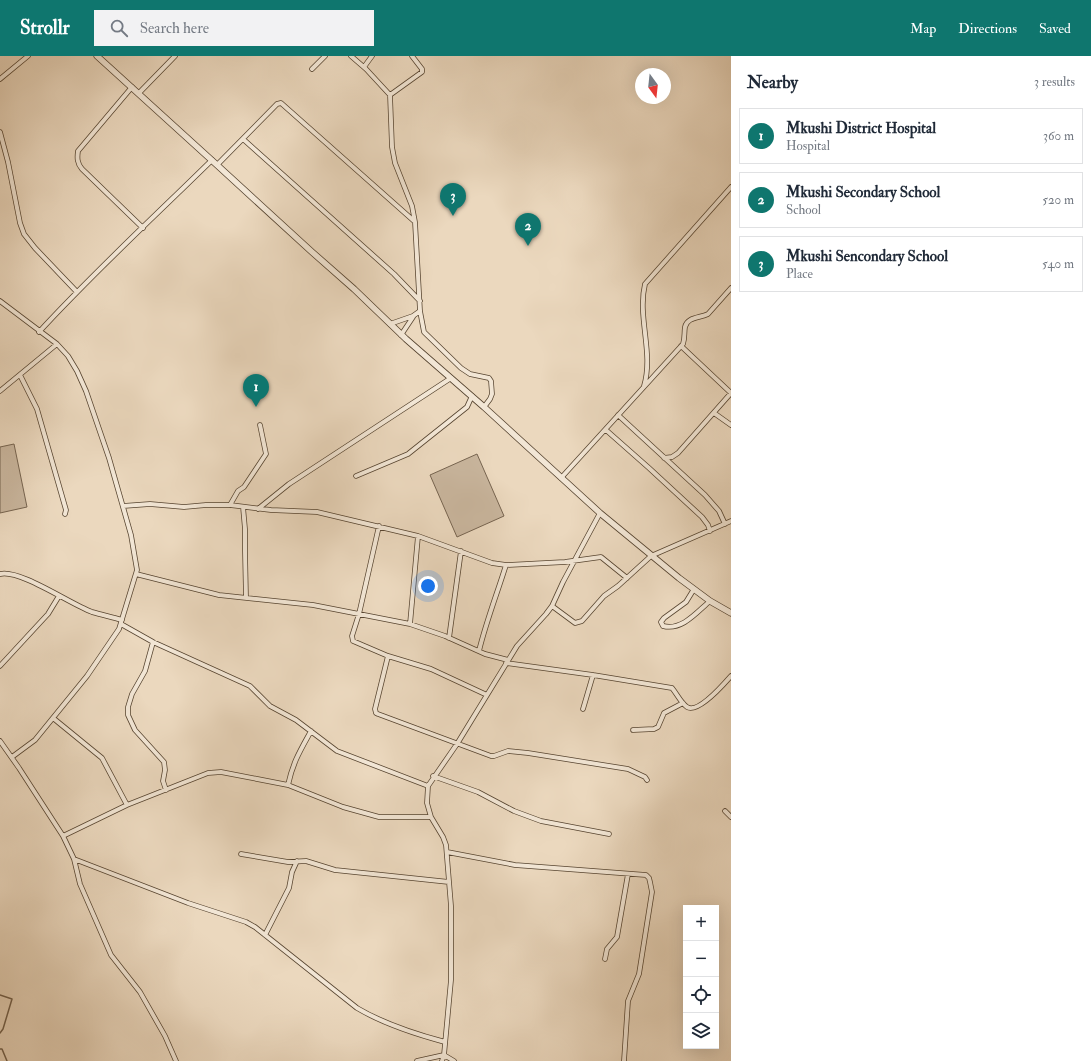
<!DOCTYPE html>
<meta charset="utf-8">
<style>
:root{--surface:#fff;--page:#f2f2f3;--text:#1f2937;--muted:#747a83;--line:#e0e1e3;--accent:#0f766e}
body{margin:0;font-family:"IM FELL Double Pica",serif;background:var(--page);color:var(--text)}
.controls{position:absolute;right:12px;bottom:12px;display:grid;overflow:hidden;border-radius:0px;box-shadow:0 4px 16px #0002}
.controls button{width:36px;height:36px;display:grid;place-items:center;padding:0;border:0;border-bottom:1px solid var(--line);background:var(--surface);color:var(--text);font:20px sans-serif}
.compass{position:absolute;left:635px;top:12px;width:36px;height:36px;border-radius:50%;background:var(--surface);box-shadow:0 4px 16px #0002;rotate:165deg}
.you{position:absolute;left:428px;top:530px;width:14px;height:14px;margin:-10px;border:3px solid #fff;border-radius:50%;background:#1a73e8;box-shadow:0 0 0 6px #1a73e833}
.badge{display:grid;place-items:center;width:26px;height:26px;border-radius:50%;background:var(--accent);color:#fff;font-size:13px;font-weight:700}
.pin{position:absolute;translate:-50% -33px;filter:drop-shadow(0 1px 2px #0008)}
.pin::after{content:'';position:absolute;top:21px;width:14px;height:12px;background:inherit;clip-path:polygon(0 0,100% 0,50% 100%)}
.list{margin:0;padding:0;list-style:none}
h2{display:flex;justify-content:space-between;align-items:center;height:52px;margin:0;padding:0 16px;font-size:17px}
h2 small{font-size:13px;font-weight:400;color:var(--muted)}
.list li{display:grid;grid-template-columns:26px 1fr auto;gap:12px;align-items:center;box-sizing:border-box;height:56px;margin:0 8px 8px;padding:0 8px;border:1px solid var(--line);border-radius:0px}
.list b{display:block;font-size:15px;white-space:nowrap}
.list p{margin:0;font-size:13px;white-space:nowrap;color:var(--muted)}
.list em{font-size:13px;font-style:normal;color:var(--muted)}
.icon{flex:none;width:22px;height:22px;fill:none;stroke:currentColor;stroke-width:2;stroke-linecap:round;stroke-linejoin:round}
.map{position:relative;flex:none;width:731px;height:1005px;overflow:hidden}
header{display:flex;align-items:center;gap:24px;box-sizing:border-box;height:56px;padding:0 20px;background:var(--accent);color:#fff}
header strong{font-size:19px}
nav{display:flex;gap:22px;margin-inline-start:auto;font-size:14px}
.search{width:280px;height:36px;background:var(--page);display:flex;align-items:center;gap:10px;box-sizing:border-box;padding:0 14px;border-radius:0px;color:var(--muted);font-size:15px}
main{display:flex}
aside{flex:1;background:var(--surface)}
.map>svg:first-child{display:block}
.green{fill:#c9b69e;stroke:#766450}
.lines{fill:none;stroke-linecap:round;stroke-linejoin:round}
.stream{stroke:#73614c;stroke-width:1.5}
.minor-casing{stroke:#564430;stroke-width:5.5}
.tertiary-casing{stroke:#564430;stroke-width:7}
.minor{stroke:#f2e6d5;stroke-width:4}
.tertiary{stroke:#f2e6d5;stroke-width:5.5}
</style>
<header>
<strong>Strollr</strong>
<div class="search"><svg class="icon" aria-label="search" viewBox="0 0 24 24"><circle cx="10" cy="10" r="6"/><path d="M15 15l6 6"/></svg>Search here</div>
<nav><a>Map</a><a>Directions</a><a>Saved</a></nav>
</header>
<main>
<div class="map">
<svg width="731" height="1005" viewBox="0 0 731 1005">
<rect width="100%" height="100%" fill="#ebd8be"/>
<filter id="stains"><feTurbulence type="fractalNoise" baseFrequency=".005" numOctaves="4"/><feColorMatrix values="0 0 0 0 .2 0 0 0 0 .09 0 0 0 0 .02 0 0 0 .5 -.17"/></filter>
<radialGradient id="worn" r=".72"><stop offset=".6" stop-color="#630" stop-opacity="0"/><stop offset="1" stop-color="#630" stop-opacity=".3"/></radialGradient>
<path class="green" d="M14 388 27 451 0 457V391Z
M477 398 504 460 457 481 430 419Z"/>
<g class="lines">
<path class="stream" d="M0 939 12 943 3 973 0 977
M0 993H2L7 1005"/>
<g class="minor-casing">
<path id="minor" d="M351 0 366 13 390 39 392 91 395 107 412 150 415 166 420 255 424 276 461 312 470 318 489 322 491 325 492 338 490 343 484 351
M364 11 372 0
M312 13 325 0
M0 23 28 0
M132 31 78 95C77 102 77 107 82 113L143 172
M139 37 175 0
M390 39 422 16V13L412 0
M0 76 8 106 20 167 24 178 35 192 76 235
M243 83 394 218 420 245
M217 109 277 48 281 47 414 165
M0 245 57 288 68 300 77 315 86 335 109 402 131 479 137 514 119 573 87 620 35 684 12 701
M390 268 413 260 420 255
M39 276C94 216 154 161 212 104
M401 279 413 261
M681 290 731 337
M20 319 37 353 66 454 65 458
M644 330C654 297 637 261 645 228L731 131
M0 335 57 288
M714 357 731 369
M618 359 705 439 719 455 725 468
M606 374 649 412 702 461 708 469 710 475
M664 402 672 401 678 397 731 337
M356 420 408 398 467 351 472 340
M561 422 683 288C685 282 684 277 685 271 687 261 700 262 708 258L731 232
M230 449 238 435 244 431 266 398 260 369
M123 450 150 448 184 451 206 449H230L271 454 317 456 418 480 492 507 506 509 565 506 601 501 627 522
M243 451 245 473V495L246 542
M258 453 289 428 451 322
M379 470 359 558 352 580 353 585 388 600 431 613 487 639
M0 518C20 513 70 548 92 556 102 559 112 561 122 564
M136 518 219 539 313 549 410 568 445 580 485 598 508 604
M694 533 686 546 664 562 661 566 663 570C682 575 697 556 710 545
M552 550 575 567 582 565 604 540 618 530 651 500 731 465
M121 568 153 586 250 630 270 650 296 664 337 695 428 730
M410 568 418 480
M449 582 461 495
M153 586 145 615 132 638 128 651V659L135 674 164 706 165 714 163 725 166 734
M479 595C486 566 497 538 506 509
M388 600 375 653 376 657 378 658 491 700H494L508 695 528 697 628 713 645 721 647 724
M506 607 593 619 672 632C677 638 681 647 687 651 698 658 724 628 731 620
M0 610 48 558 59 540
M583 653 593 619
M53 662 102 702 127 749
M633 674 654 673 658 671 664 657 683 647
M0 685 19 712 63 780 74 803 80 828 111 899 140 936 165 980 176 1005
M433 720 478 736 514 755 541 765 609 778
M288 729C293 706 300 695 311 675
M725 755 731 761
M63 780 127 749 208 717 221 716 288 729 343 751 379 761H431
M447 796 515 809 646 819 649 822 650 826 652 836 639 918 628 945 624 1005
M241 798 288 806 306 805 335 814 449 826
M74 803 188 847 246 866 255 871 357 952C384 968 415 978 445 986
M265 879 289 832 292 816 297 805
M605 903 607 893 617 881 628 818
M417 1005 444 999 454 1005
M442 1005 444 999 451 924V850L446 789 443 781 431 761 427 747 428 730 457 688 517 590 546 558 552 550 563 526 600 457"/>
</g>
<g class="tertiary-casing">
<path id="tertiary" d="M97 0 217 109 312 196 354 233 406 283 484 351 600 457 679 522 710 545 731 557"/>
</g>
<use href="#minor" class="minor"/>
<use href="#tertiary" class="tertiary"/>
</g>
<rect width="100%" height="100%" filter="url(#stains)"/>
<rect width="100%" height="100%" fill="url(#worn)"/>
</svg>
<div class="controls">
<button>+</button>
<button>−</button>
<button><svg class="icon" aria-label="locate" viewBox="0 0 24 24"><circle cx="12" cy="12" r="6"/><path d="M12 2v4M12 18v4M2 12h4M18 12h4"/></svg></button>
<button><svg class="icon" aria-label="layers" viewBox="0 0 24 24"><path d="M12 4l9 5-9 5-9-5zM3 14l9 5 9-5"/></svg></button>
</div>
<svg class="compass" viewBox="-18 -18 36 36"><path d="M0-13l5 13h-10z" fill="#e53935"/><path d="M0 13l5-13h-10z" fill="#747a83"/></svg>
<div class="you"></div>
<div class="pin badge" style="left:256px;top:351px">1</div>
<div class="pin badge" style="left:528px;top:190px">2</div>
<div class="pin badge" style="left:453px;top:160px">3</div>
</div>
<aside>
<h2>Nearby<small>3 results</small></h2>
<ul class="list">
<li><span class="badge">1</span><div><b>Mkushi District Hospital</b><p>Hospital</p></div><em>360 m</em></li>
<li><span class="badge">2</span><div><b>Mkushi Secondary School</b><p>School</p></div><em>520 m</em></li>
<li><span class="badge">3</span><div><b>Mkushi Sencondary School</b><p>Place</p></div><em>540 m</em></li>
</ul>
</aside>
</main>
